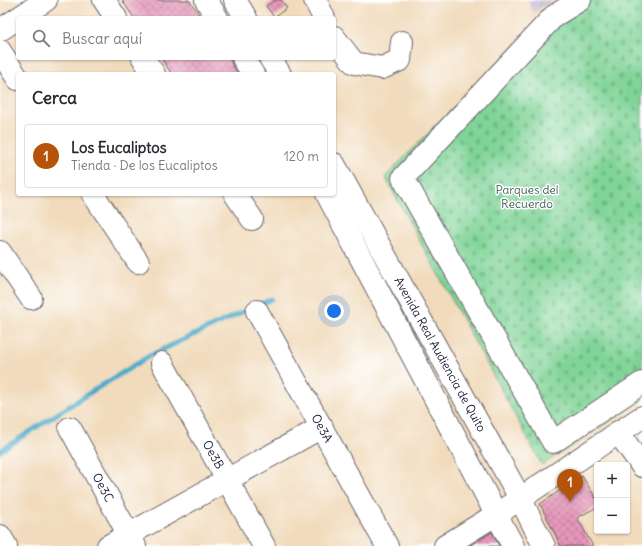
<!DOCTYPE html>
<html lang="es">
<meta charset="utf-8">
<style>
:root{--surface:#fff;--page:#f7f7f7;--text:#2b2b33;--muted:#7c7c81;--line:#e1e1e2;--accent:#b45309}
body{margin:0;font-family:Delius,sans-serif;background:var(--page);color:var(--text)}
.controls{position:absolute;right:12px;bottom:12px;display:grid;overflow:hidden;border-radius:4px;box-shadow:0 1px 3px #0004}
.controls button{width:36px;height:36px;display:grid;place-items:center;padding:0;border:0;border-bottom:1px solid var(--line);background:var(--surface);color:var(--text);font:20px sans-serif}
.you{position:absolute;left:334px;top:311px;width:14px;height:14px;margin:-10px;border:3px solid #fff;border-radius:50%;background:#1a73e8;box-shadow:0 0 0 6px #1a73e833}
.badge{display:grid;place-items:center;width:26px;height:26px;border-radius:50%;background:var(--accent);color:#fff;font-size:13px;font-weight:700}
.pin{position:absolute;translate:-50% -33px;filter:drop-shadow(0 1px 2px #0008)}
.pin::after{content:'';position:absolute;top:21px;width:14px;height:12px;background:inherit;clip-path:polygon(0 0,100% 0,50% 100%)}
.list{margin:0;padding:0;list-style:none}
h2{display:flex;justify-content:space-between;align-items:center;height:52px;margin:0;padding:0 16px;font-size:17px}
h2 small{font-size:13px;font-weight:400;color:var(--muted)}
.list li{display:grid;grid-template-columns:26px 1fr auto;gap:12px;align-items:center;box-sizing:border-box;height:64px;margin:0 8px 8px;padding:0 8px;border:1px solid var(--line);border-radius:4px}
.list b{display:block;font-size:15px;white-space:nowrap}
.list p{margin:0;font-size:13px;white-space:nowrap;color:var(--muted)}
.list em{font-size:13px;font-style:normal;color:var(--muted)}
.icon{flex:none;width:22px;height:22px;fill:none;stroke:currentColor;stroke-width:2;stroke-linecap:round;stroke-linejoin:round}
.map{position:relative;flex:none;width:642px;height:546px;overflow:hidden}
.search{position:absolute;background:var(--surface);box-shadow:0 1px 3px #0004;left:16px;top:16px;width:320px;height:44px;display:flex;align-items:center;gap:10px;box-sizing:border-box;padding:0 14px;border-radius:4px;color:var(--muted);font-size:15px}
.panel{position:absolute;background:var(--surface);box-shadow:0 1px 3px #0004;left:16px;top:72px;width:320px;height:124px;border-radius:4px}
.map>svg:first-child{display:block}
.industrial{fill:url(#industrial-grid)}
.cemetery{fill:url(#cemetery-stones);stroke:#517b69}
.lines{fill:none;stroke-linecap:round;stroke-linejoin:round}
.stream{stroke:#4babca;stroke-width:5}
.building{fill:url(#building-cross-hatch)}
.minor-casing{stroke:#6a6368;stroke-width:24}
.major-casing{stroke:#6a6368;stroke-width:24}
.minor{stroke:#fff;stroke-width:22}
.major{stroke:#fff;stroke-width:22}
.labels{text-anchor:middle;stroke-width:3;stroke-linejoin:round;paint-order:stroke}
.park-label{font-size:12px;fill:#43605b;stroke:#fff}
.street-label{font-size:12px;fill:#22223b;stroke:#fff}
</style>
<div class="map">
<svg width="642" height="546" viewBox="0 0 642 546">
<defs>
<pattern id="industrial-grid" width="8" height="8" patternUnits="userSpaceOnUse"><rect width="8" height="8" fill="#c9bfd7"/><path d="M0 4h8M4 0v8" fill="none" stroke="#aca4b9"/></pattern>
<pattern id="cemetery-stones" width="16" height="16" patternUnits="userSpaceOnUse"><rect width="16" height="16" fill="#80d497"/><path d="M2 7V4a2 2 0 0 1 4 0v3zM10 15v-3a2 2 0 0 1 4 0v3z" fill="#6eb683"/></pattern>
<pattern id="building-cross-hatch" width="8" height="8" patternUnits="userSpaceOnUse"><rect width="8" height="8" fill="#e797bb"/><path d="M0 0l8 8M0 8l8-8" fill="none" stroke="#bb7b99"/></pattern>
</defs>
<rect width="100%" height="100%" fill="#fff"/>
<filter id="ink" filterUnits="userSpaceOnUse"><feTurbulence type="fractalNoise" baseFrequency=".025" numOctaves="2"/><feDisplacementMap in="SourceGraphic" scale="8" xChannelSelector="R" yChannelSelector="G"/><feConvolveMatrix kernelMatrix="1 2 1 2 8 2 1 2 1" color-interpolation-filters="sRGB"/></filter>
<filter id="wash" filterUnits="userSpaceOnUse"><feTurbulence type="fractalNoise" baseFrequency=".012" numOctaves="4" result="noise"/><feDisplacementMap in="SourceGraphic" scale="16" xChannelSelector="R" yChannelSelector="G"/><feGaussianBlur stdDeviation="0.9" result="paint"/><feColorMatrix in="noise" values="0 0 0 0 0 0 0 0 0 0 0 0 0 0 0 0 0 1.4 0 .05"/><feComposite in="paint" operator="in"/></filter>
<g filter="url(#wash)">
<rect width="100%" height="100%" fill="#f1dbbc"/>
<path class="industrial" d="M527 0H552L534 12Z"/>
<path class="cemetery" d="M565 0H642V400L542 465 385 177 551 9Z"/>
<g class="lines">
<path class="stream" d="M258 305 272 299
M0 451 88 394 151 355 251 308"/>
</g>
<g id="blocks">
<path class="building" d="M122 0H189L202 18H134Z
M275 0H281L287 8 274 17 266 6Z
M161 58H230L232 65 238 74H172Z
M582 476 597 500V507L577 518 593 546H561L540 504Z
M492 532 499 546H469Z"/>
</g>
</g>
<g filter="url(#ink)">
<use href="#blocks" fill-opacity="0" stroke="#6a6368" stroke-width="1"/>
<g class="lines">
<g class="minor-casing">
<g id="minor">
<path d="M104 0 116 18"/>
<path d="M315 0 324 18"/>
<path d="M580 0 554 16 403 178 553 442 642 383"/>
<path d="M0 30 46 0"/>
<path d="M334 37 354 63 382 68 400 60 402 42"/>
<path d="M0 51 18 79"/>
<path d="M143 58 154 74"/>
<path d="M93 194 138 262"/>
<path d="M235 194 252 219"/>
<path d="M0 252 31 298"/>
<path id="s1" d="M257 311 387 546"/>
<path id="s2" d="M162 363 264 546"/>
<path id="s3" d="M70 428 135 546"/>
<path d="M618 432 642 466"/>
<path d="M0 536 6 546"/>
<path d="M108 546 322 427"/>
<path d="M445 546 497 514 642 417"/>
</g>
</g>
<g class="major-casing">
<g id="major">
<path d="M206 0 217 18"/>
<path d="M235 0 246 18"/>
<path d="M243 58 253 74"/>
<path d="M270 58 280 74"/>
<path id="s4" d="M334 164 520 498 544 546"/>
<path d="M327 194 513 546"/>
</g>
</g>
<use href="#minor" class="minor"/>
<use href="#major" class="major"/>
</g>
</g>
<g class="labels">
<g class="park-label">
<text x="527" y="194">Parques del<tspan x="527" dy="14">Recuerdo</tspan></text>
</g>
<g class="street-label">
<text dy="4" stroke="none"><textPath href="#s4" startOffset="218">Avenida Real Audiencia de Quito</textPath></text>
<text dy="4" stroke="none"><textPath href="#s1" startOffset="134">Oe3A</textPath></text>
<text dy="4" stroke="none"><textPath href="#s2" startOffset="105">Oe3B</textPath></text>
<text dy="4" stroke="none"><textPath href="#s3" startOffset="68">Oe3C</textPath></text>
</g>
</g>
</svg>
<div class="controls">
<button>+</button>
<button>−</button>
</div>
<div class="you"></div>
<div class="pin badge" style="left:570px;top:502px">1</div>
<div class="search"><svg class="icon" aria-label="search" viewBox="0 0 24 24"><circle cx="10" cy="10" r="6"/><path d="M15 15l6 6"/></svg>Buscar aquí</div>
<section class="panel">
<h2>Cerca<small></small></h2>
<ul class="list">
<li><span class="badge">1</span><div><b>Los Eucaliptos</b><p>Tienda · De los Eucaliptos</p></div><em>120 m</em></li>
</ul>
</section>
</div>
